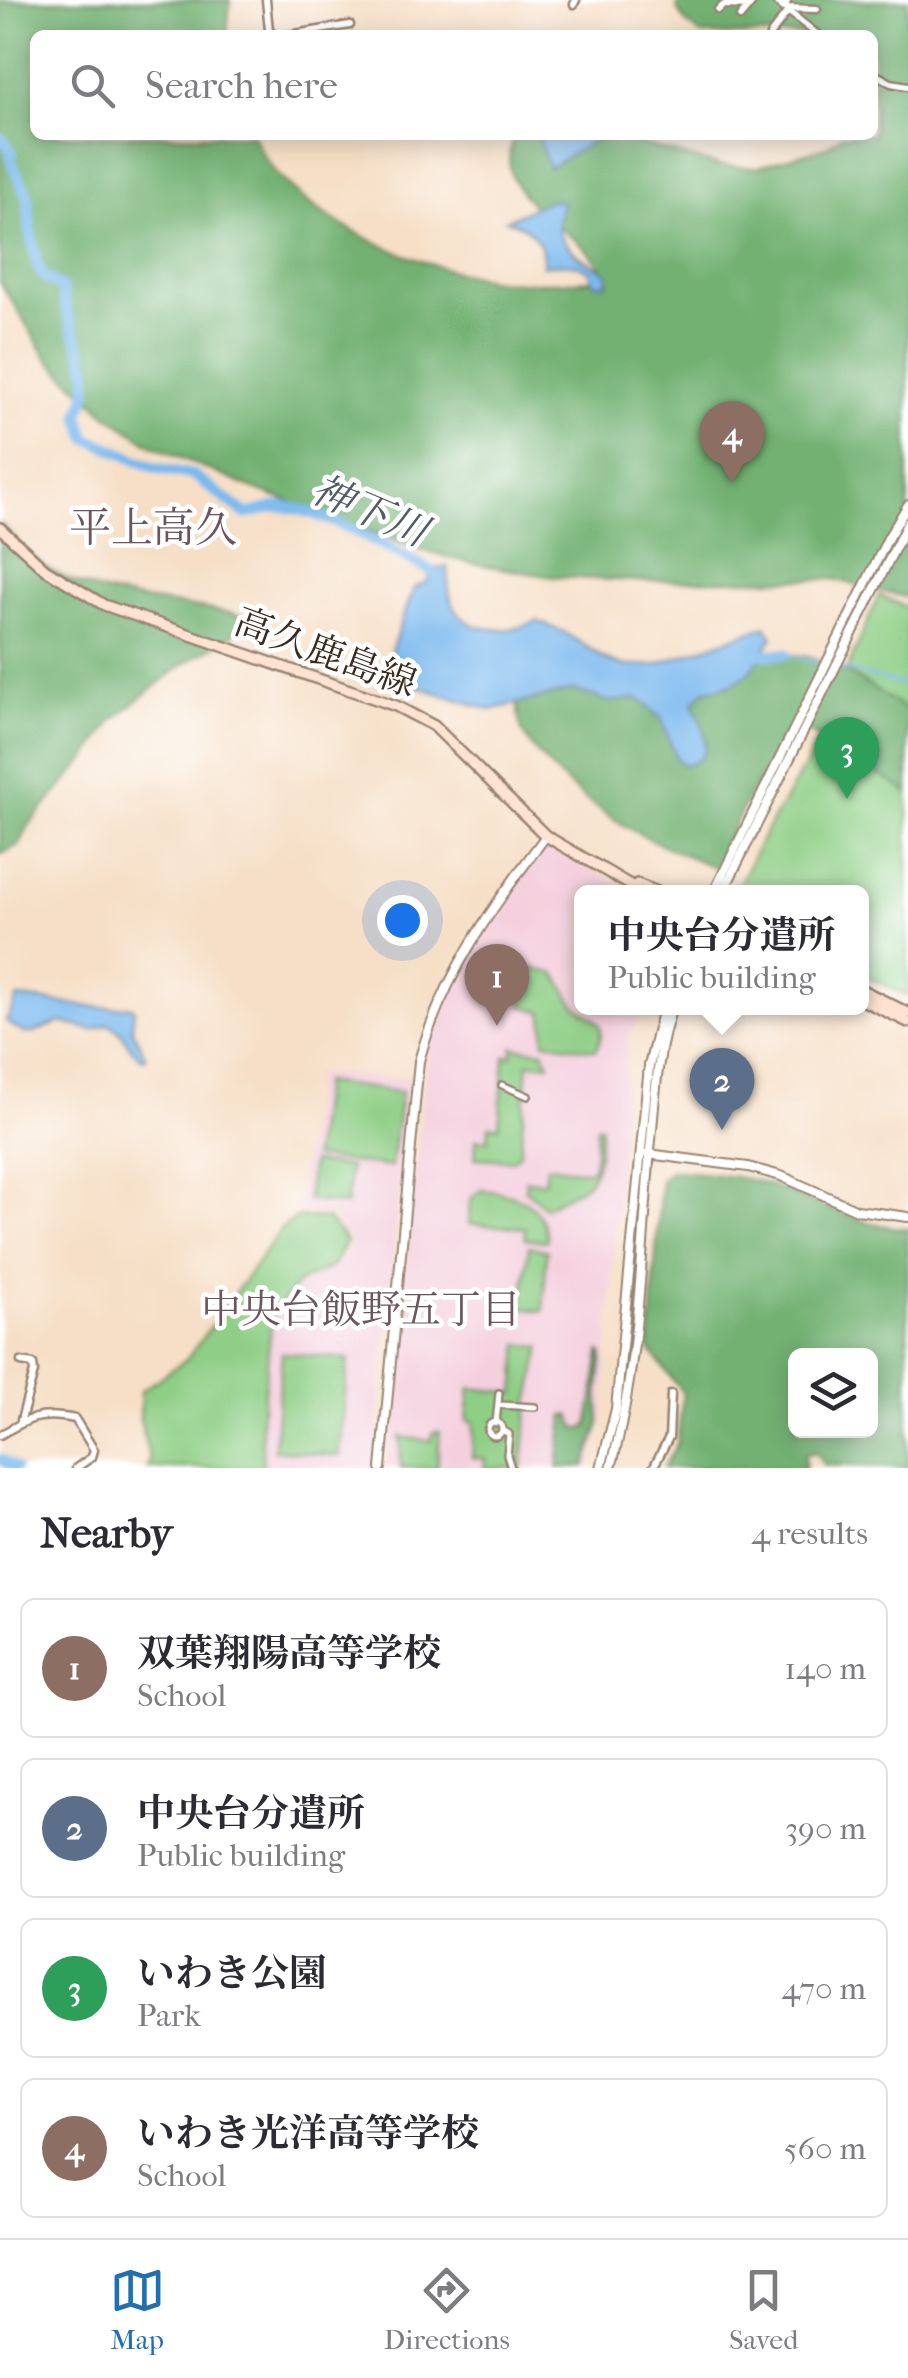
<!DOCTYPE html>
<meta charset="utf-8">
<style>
:root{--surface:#fff;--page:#f2f2f3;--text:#2b2b33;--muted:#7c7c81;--line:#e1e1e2;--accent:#1f6fb2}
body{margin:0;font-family:"IM FELL French Canon","Noto Serif JP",serif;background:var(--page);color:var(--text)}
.controls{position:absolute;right:30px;bottom:30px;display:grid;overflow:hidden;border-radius:15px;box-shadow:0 5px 25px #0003}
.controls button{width:90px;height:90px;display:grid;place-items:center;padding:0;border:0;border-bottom:2px solid var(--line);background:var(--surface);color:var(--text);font:50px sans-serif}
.you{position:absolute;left:402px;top:920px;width:35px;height:35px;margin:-25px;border:8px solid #fff;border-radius:50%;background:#1a73e8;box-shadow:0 0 0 15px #1a73e833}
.badge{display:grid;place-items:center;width:65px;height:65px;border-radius:50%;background:var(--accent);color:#fff;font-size:32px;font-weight:700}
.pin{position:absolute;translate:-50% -82px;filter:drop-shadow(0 2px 5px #0008)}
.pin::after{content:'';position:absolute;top:52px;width:35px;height:30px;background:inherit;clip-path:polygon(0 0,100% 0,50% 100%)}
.popup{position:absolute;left:574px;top:885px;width:295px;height:130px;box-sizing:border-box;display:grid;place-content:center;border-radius:15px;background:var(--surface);filter:drop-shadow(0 2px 8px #0005);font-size:32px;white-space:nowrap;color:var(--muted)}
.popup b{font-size:38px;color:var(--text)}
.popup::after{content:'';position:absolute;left:50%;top:100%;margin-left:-20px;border:20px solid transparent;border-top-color:var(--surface)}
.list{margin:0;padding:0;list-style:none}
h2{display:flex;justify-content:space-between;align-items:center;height:130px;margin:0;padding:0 40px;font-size:42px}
h2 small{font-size:32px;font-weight:400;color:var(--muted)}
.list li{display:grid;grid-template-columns:65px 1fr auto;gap:30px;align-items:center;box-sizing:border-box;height:140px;margin:0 20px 20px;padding:0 20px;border:2px solid var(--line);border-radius:15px}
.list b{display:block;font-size:38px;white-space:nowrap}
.list p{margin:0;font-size:32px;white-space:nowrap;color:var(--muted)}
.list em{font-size:32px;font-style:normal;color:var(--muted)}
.icon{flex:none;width:55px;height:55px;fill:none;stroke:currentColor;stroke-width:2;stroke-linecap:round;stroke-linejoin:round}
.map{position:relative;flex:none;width:908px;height:1468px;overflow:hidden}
.search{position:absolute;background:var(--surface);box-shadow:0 5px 25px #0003;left:30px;right:30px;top:30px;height:110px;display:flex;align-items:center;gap:25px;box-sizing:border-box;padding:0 35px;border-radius:15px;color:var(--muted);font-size:38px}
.sheet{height:770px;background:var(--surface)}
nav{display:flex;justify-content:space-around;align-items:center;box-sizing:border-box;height:140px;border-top:2px solid var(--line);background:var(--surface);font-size:28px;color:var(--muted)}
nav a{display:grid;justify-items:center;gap:5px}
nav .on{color:var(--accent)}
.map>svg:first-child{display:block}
.built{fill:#f4cfdd}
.green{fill:#8ece85;stroke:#647c52;stroke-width:2.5}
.forest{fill:#72b172;stroke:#566e48;stroke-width:2.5;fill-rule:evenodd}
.water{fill:#7bb9ee;stroke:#5b7286;stroke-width:2.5}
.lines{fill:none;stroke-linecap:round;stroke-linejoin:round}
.stream{stroke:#7bb9ee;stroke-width:2.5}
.river{stroke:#7bb9ee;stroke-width:11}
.pedestrian-casing{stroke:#988472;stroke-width:10}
.minor-casing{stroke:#988472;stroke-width:11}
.tertiary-casing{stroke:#988472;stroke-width:12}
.secondary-casing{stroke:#988472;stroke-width:14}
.pedestrian{stroke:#fff;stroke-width:5}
.minor{stroke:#fff;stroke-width:6}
.tertiary{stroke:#fff;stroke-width:8}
.secondary{stroke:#fee3d2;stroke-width:9}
.labels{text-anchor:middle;stroke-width:9;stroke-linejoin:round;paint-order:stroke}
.street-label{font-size:38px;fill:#3b2a1e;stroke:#fff}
.water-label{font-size:40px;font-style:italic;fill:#515c67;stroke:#fff}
.neighbourhood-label{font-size:40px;fill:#6c565e;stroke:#fff}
.quarter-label{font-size:42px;fill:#6c565e;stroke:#fff}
</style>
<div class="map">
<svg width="908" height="1468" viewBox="0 0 908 1468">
<rect width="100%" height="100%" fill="#fff"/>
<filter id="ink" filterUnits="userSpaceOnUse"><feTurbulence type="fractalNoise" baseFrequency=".01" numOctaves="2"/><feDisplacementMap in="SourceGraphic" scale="20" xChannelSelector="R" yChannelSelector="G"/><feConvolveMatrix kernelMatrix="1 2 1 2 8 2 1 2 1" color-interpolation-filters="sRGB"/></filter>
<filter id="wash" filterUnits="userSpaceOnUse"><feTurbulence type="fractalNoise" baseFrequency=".0048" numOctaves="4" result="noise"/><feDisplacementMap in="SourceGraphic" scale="40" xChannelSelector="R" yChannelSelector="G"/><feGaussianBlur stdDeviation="2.25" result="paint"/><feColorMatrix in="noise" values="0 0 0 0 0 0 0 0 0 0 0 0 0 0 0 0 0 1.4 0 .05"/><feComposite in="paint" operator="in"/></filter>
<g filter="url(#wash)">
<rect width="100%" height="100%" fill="#f6dfc6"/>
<path class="built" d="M547 842 631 892H582V1008H643L627 1040 603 1423 588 1468H386L427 1054 450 996 493 917Z
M316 1073 409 1079 374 1468H261L259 1436 269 1316 300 1286 330 1270 345 1257 350 1239 332 1216 296 1211Z"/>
<path class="green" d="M879 595 908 608V996L862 974V892H735L762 838 809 759Z
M532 968 556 974C563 983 567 994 574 1003 589 1021 611 1016 596 1050L545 1042 543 1012 522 1006Z
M513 1047 543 1051 549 1064 528 1063 520 1153 513 1160 475 1158 476 1139 488 1140 489 1126H499L505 1056H512Z
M323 1082 401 1092 391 1167 313 1157Z
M597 1127H601C596 1185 596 1180 545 1207 538 1202 534 1195 525 1190L526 1180 544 1182 546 1166 588 1171 593 1168Z
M312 1162 350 1167 346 1205 307 1200Z
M481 1190C513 1192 545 1202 547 1241L525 1239V1228L469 1224 470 1199Z
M298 1217 327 1219 346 1241 333 1266 298 1283 272 1315 261 1422 263 1468H147L150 1461 140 1419 141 1391 187 1359 282 1228Z
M529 1246 547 1251 543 1311 507 1306 505 1300 523 1294Z
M519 1344 541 1347 529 1404 522 1468H484L485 1459 472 1457 474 1422 467 1421 470 1388 515 1393Z
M282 1353 348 1359 340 1456 274 1450Z
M433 1432H440L437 1468H401L400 1437 431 1441Z"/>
<path class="forest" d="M0 0H230L227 35H35V135H253C285 214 411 265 489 279 525 285 560 281 596 280L603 277C600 235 482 205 515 135H609L717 165 755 168 826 147 842 135H873V35H701L685 22 677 9 680 0H908V598L833 579 639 581 553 577 470 563 416 548 254 489 153 446 106 414 47 358 0 282Z
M0 524C16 539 33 560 52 571 110 605 182 600 246 617L248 621 231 636 182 665 114 719 89 755 29 825 20 844 0 855Z
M592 653 643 676 752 662 780 654 808 656 849 673 908 711V793L821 738 796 727 788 734 750 794 714 867C648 841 599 818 549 766 539 755 527 743 521 728 518 719 518 707 517 697Z
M671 1170C707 1174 747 1175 781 1189 828 1207 856 1224 908 1229V1468L825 1465 815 1452 805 1454V1468H663L677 1444 683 1393 649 1349 661 1180ZM796 1356H870V1430H796Z
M600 1352 603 1355 598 1394 600 1423 585 1466 558 1468 564 1416 570 1415 577 1429 585 1428 589 1424Z"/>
<path class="water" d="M553 135H603L549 168 538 138Z
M549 200 562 201C561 209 557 219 558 227 562 250 589 263 607 272L608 284H594L589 271C573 262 561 262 543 266 545 240 530 227 506 220Z
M447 566C448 580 448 595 454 607 469 635 513 633 537 621L564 632 612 663 628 666 655 665 766 626 773 637C751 671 748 685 705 690L693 703C703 725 719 760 684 765L677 760 661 718 638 698 611 702 574 690 490 710 382 675 414 588 427 582 434 569Z
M17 998C53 1000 96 1011 130 1006L134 1009 132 1029 146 1057 143 1059C126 1050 127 1031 108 1024L92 1030 60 1022 33 1033H24L6 1022Z"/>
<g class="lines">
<path class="stream" d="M786 654 908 686"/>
<path class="river" d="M0 137 11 150 12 163 28 197 30 229 37 263 43 276 62 288C65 335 105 364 79 415L87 438 156 468 193 475 246 514C256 513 266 508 276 507 310 503 412 558 441 578
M750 654H786
M0 1459 15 1468"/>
</g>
</g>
<g filter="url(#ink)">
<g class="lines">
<g class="pedestrian-casing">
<path id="pedestrian" d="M502 1085 528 1096
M499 1405 535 1407
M488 1429a7 7 0 1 1 14 0a7 7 0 1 1-14 0Z
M496 1423 499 1393
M502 1430 509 1434 507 1455 511 1468"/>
</g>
<g class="minor-casing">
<path id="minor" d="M266 0 269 30 274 35
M774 0 818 35
M788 0 783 8 817 9
M574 4 576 0
M718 10 724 5 749 6
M740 17 754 0
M289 35 350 25
M770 35 788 11
M873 73 891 83 908 86
M21 1420 34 1372 33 1364 21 1362
M0 1435C29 1418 40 1412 75 1419L94 1450 92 1457 76 1468
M653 1468 669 1437 671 1394"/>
</g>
<g class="tertiary-casing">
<path id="tertiary" d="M714 892 889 536 908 505
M723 892 908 522
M648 1154 748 1167 781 1176 857 1210 908 1217
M381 1468 419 1061C442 977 494 904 546 836
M601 1468 616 1409 649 1066 663 1008
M611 1468C639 1365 641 1256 650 1150 655 1103 656 1053 672 1008"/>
</g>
<g class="secondary-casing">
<path id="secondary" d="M0 528 45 569 104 605 396 706 434 726 546 836 642 892
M637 884 657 892
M862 990 908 1013
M862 1000 908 1022"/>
</g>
<use href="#pedestrian" class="pedestrian"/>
<use href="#minor" class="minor"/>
<use href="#tertiary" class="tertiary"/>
<use href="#secondary" class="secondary"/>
</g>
</g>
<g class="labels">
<g class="street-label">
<text transform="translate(326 652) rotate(20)" y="13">高久鹿島線</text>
</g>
<g class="water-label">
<text transform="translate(370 510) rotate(23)" y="14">神下川</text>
</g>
<g class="neighbourhood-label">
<text x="361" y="1323">中央台飯野五丁目</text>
</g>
<g class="quarter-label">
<text x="153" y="542">平上高久</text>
</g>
</g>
</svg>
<div class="controls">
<button><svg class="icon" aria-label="layers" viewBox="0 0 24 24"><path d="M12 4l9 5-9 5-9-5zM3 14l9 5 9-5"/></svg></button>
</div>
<div class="you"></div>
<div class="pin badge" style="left:497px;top:1026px;background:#8d6e63">1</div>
<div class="pin badge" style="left:722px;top:1130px;background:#5c6f8a">2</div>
<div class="popup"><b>中央台分遣所</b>Public building</div>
<div class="pin badge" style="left:847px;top:799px;background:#2e9e5b">3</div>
<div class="pin badge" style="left:732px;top:483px;background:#8d6e63">4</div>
<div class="search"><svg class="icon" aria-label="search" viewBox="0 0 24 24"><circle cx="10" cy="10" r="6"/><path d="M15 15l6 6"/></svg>Search here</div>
</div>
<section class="sheet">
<h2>Nearby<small>4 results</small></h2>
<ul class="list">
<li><span class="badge" style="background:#8d6e63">1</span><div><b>双葉翔陽高等学校</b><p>School</p></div><em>140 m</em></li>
<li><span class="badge" style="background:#5c6f8a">2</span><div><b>中央台分遣所</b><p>Public building</p></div><em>390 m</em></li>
<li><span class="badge" style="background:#2e9e5b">3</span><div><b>いわき公園</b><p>Park</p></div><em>470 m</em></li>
<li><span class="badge" style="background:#8d6e63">4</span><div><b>いわき光洋高等学校</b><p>School</p></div><em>560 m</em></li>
</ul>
</section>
<nav>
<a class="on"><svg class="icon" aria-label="map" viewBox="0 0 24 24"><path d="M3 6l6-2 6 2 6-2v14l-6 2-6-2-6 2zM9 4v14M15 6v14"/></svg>Map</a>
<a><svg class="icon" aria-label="directions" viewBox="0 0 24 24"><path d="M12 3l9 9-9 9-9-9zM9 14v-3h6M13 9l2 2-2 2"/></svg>Directions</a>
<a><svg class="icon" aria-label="saved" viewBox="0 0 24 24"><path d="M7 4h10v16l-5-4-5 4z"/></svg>Saved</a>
</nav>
